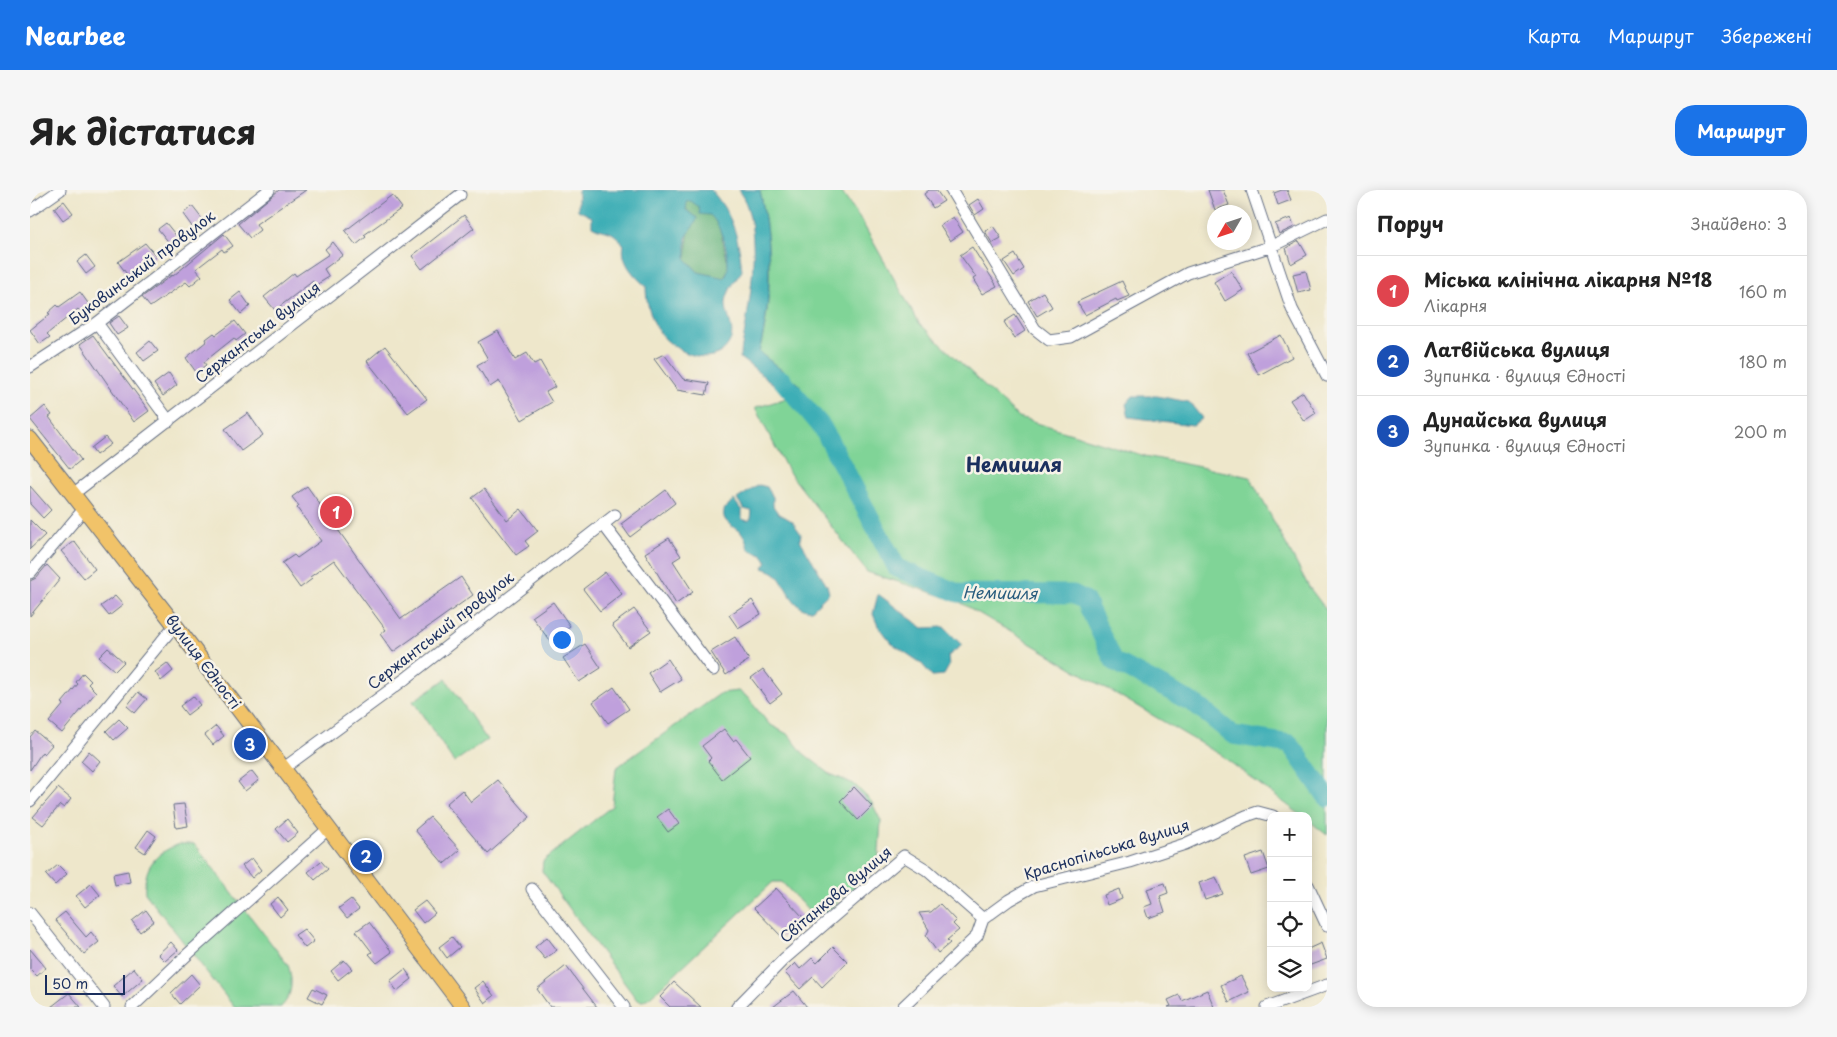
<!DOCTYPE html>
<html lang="uk">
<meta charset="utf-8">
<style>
:root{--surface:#fff;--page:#f6f6f6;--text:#222;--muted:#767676;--line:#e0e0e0;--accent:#1a73e8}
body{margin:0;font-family:"Playpen Sans",sans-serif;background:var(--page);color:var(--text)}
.controls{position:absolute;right:15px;bottom:15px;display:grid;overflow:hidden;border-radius:10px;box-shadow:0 2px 12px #0003}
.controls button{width:45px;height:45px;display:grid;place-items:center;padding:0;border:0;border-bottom:1px solid var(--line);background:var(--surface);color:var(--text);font:25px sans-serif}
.compass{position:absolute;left:1177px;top:15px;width:45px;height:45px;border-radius:50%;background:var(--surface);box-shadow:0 2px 12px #0003;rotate:231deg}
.scale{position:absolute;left:15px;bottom:12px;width:80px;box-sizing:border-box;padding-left:5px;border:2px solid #1b2f5e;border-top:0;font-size:14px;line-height:18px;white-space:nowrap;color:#1b2f5e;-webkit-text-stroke:4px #f7f3e8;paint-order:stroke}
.you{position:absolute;left:531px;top:449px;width:18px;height:18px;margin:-12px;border:4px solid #fff;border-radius:50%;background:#1a73e8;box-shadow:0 0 0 8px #1a73e833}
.badge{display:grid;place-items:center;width:32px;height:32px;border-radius:50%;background:var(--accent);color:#fff;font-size:16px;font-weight:700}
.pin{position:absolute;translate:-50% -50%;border:2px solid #fff;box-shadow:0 1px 5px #0006}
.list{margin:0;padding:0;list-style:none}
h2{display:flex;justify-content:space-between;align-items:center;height:65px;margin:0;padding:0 20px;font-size:21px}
h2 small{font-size:16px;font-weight:400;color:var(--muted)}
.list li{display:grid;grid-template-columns:32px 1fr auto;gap:15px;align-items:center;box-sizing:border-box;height:70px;padding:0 20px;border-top:1px solid var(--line)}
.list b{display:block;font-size:19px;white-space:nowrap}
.list p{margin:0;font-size:16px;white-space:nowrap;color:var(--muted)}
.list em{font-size:16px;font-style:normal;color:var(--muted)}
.icon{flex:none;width:28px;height:28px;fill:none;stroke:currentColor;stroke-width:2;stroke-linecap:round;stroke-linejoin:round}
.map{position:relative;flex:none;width:1297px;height:817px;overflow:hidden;border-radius:20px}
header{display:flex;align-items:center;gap:30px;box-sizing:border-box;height:70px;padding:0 25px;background:var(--accent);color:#fff}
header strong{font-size:24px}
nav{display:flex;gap:28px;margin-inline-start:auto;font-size:18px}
.intro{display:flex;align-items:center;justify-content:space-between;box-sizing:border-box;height:120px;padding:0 30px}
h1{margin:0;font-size:35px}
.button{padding:12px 22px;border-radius:20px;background:var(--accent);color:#fff;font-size:18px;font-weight:700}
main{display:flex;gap:30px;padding:0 30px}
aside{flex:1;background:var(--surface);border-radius:20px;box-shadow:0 2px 12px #0003}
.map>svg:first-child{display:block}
.green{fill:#80d497;stroke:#4e827a}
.forest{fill:#68b680;stroke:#42726f}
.water{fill:#3caeb6;stroke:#2c6e8a;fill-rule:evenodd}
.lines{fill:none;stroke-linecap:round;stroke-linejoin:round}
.river{stroke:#3caeb6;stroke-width:19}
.building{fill:#bfa0dc}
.minor-casing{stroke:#656f84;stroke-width:13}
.major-casing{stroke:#656f84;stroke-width:17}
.minor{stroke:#fff;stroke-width:11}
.major{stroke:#f1c369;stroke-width:15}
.labels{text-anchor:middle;stroke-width:5;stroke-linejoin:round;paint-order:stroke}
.street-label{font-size:15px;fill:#1b2f5e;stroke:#f7f3e8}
.water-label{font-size:16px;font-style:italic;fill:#275b7d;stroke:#f7f3e8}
.district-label{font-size:20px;font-weight:bold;fill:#1b2f5e;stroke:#f7f3e8}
</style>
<header>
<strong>Nearbee</strong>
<nav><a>Карта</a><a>Маршрут</a><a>Збережені</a></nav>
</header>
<div class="intro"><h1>Як дістатися</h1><a class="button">Маршрут</a></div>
<main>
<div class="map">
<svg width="1297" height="817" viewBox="0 0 1297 817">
<rect width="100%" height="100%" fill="#f7f3e8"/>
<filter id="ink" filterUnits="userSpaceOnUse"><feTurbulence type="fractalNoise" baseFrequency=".02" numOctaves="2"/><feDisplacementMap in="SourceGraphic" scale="10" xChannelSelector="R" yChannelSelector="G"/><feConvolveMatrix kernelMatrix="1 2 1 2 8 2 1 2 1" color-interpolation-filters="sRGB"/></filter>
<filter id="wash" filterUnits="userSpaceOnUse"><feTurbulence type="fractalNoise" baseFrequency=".0096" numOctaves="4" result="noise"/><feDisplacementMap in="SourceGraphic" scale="20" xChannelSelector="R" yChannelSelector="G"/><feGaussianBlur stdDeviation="1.12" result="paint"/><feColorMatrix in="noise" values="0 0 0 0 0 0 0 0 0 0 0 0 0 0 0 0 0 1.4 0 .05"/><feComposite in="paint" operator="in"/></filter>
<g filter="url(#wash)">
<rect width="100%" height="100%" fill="#eee7cb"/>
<path class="green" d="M730 0H810L832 32 889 133 989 228 1115 266 1220 287 1279 397 1297 421V645L1278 630V626H1272L1192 566 928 411 837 382 758 281 725 218 760 207 773 208 769 194 729 162C744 109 741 53 730 0Z
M416 489 457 550 424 572 383 511Z
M708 501 717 507 739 534 759 545 773 563 800 584 824 594 841 611 851 631 848 676 795 723 784 727 752 692H743L620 807 613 811 607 810 512 681 513 671 582 616 586 578 691 503Z
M150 654H164L258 775C263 790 263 805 251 817H204L115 703C113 677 126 662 150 654Z"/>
<path class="forest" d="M661 10 685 29 689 35 699 78 694 88 668 82 656 69 660 24 655 17 657 11Z"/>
<path class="water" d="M548 0H681C703 25 709 48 712 81 706 89 697 102 696 112 695 125 707 140 699 153 683 181 641 161 628 140 620 126 616 112 616 96 605 87 590 72 594 55 579 36 578 45 562 36V27L548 20ZM661 11 669 17 670 24 680 25C691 33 705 78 694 88L668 82 656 69V48L668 28 656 20 657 11Z
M708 0H730C741 54 743 108 729 162L769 194 774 209 760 207 710 168C717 127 737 35 708 0Z
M1103 206H1127L1159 212 1172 228 1163 235 1099 227 1096 214Z
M729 295 737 297 743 307V316L748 323 762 331 771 344 770 350 797 395 799 403 782 420C766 423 756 396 747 385 743 381 738 380 733 378L737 372C733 362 726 365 718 359 717 354 715 348 712 344 705 336 689 333 695 318L704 310 712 321V329L718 331 721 329 722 321 714 319 707 309Z
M848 404 893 438 914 437 932 455 918 466 919 476 914 485 902 486 891 473 863 454 848 436 843 424Z"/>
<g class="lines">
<path class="river" d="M752 190 792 237 867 378 928 403 1043 404 1055 410 1084 471 1165 514 1203 545 1260 554 1297 607"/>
</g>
<g id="blocks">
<path class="building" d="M249 0H276L226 34 230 40 220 48 208 34Z
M899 0H906L914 11 903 18 894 4Z
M1178 0H1193L1199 15 1185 20Z
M1252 0H1257L1261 10 1248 15 1244 3Z
M362 5 372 18 334 45 336 47 326 55 315 41Z
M948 9 954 19 945 25 939 15Z
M34 11 43 23 33 30 24 18Z
M162 16 173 30 163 38 153 24Z
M434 25 444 38 392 79 382 66Z
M923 27 933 42 920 51 910 35Z
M1261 28 1264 37 1249 44 1245 34Z
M136 33 148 48 141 55 128 39Z
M963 36 971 48 962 53 955 41Z
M194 44 203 56 194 62 192 59 166 79 172 86 160 96 156 92 120 117 112 107 142 85 143 86Z
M1269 51 1277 65 1261 74 1256 58Z
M303 52 313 65 294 79 299 87 286 95 283 91 245 120 234 107 264 83 266 86 299 64 295 59Z
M115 53 126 66 99 87 88 72Z
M942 57 967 96 952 104 943 89 946 87 930 65Z
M985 64 994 79 984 86 974 71Z
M56 65 65 77 56 84 47 72Z
M1201 81 1213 100 1195 111 1184 92Z
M1276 81 1281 100 1268 103 1263 84Z
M1092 91 1099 106 1087 111 1086 109 1055 125 1047 112Z
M50 102 60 116 51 123 48 119 17 144 20 147 10 154 0 140 20 124 18 123 27 115 29 117Z
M210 102 220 116 211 124 200 110Z
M1013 102 1022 117 1007 126 998 111Z
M985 125 995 141 984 148 974 132Z
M89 126 98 138 87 145 79 133Z
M205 131 215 144 206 151 204 148 174 172 176 175 166 182 156 168 177 151 176 149 184 143 186 145Z
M468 141 485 170 497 163 504 174 510 171 525 197 516 202 522 212 492 230 469 191 460 197 447 175 458 169 448 152Z
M63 145 119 221 104 232 50 154Z
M1251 145 1262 167 1229 185 1217 163Z
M120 151 128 161 114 171 107 162Z
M355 156 397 209 378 223 337 171Z
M634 164 653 189 679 193 676 205 647 200 624 169Z
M139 183 147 195 133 206 124 194Z
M1273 202 1286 223 1274 231 1260 210Z
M15 216 22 225 19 227 51 270 40 279 0 229Z
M218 223 233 245 211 261 195 239Z
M75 247 81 254 66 265 61 258Z
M0 296 21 320 13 328 0 314Z
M277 296 371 429 431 387 443 405 363 462 350 444 356 440 304 370 280 387 282 389 270 398 252 373 264 365 267 368 291 351 267 318 269 316 262 307Z
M454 299 477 330 491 319 508 341 495 351 499 356 486 365 442 308Z
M636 300 645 313 600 347 591 334Z
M0 330 15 345 0 359Z
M639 348 651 366 643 371 663 402 646 414 615 363Z
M44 351 65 379 54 388 31 361Z
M17 375 30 389 0 426V391L6 388Z
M575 382 592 404 570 421 553 399Z
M85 406 93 415 79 426 71 416Z
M722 410 731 424 708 438 699 425Z
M523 412 540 436 520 451 502 427Z
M604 419 621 441 598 457 582 435Z
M705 447 719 470 696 485 681 462Z
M555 454 571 478 549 492 533 468Z
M78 458 94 472 85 481 69 467Z
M638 469 651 489 630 502 618 483Z
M137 473 143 481 131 491 125 482Z
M733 479 752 504 740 513 721 488Z
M53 483 61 491 58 494 66 502 32 543 19 532 34 514 32 513 48 494 46 492Z
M584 497 599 519 578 533 563 512Z
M108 502 117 509 105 523 97 516Z
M163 506 170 515 157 525 150 516Z
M89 529 98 538 84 550 76 541Z
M186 536 194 546 183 555 175 545Z
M694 539 703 551 706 549 720 567 692 589 678 571 681 568 672 556Z
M5 541 22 555 14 564 12 562 0 580V547Z
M59 561 70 571 62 581 51 571Z
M222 581 229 590 215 601 208 592Z
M468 590 500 627 458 664 416 614 432 600 441 612Z
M824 597 842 616 828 630 810 611Z
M28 598 41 609 34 618 30 615 13 635 3 627Z
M154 614 158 636 146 638 143 615Z
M638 619 649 634 638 642 627 627Z
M400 627 430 660 414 674 385 640Z
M257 629 268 643 257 652 246 639Z
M118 640 126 646 115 663 106 657Z
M1233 662 1239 679 1221 685 1215 668Z
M222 668 231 680 222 688 212 676Z
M291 671 298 679 285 690 278 682Z
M28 675 37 684 25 695 16 685Z
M98 681 100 692 85 695 83 684Z
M1186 687 1193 704 1175 710 1169 693Z
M1135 693 1138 703 1130 706 1135 722 1118 728 1114 717 1122 714 1117 699Z
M61 694 70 705 55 717 46 706Z
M746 698 773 727 752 747 724 718Z
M1089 699 1092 709 1077 715 1074 705Z
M248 707 258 720 250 727 240 714Z
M321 709 329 719 317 728 309 718Z
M395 711 405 723 393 733 383 720Z
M910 714 926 731 923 734 929 740 917 750 920 753 908 763 896 746 899 740 889 723 901 722Z
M116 720 124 731 110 742 102 731Z
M35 722 56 747 61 742 69 752 54 764 25 730Z
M339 732 362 762 347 773 339 764 342 762 326 741Z
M274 739 284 751 275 758 265 745Z
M422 747 430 757 417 768 409 757Z
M517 747 527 760 515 769 505 757Z
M141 752 148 760 135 771 128 764Z
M1291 753 1297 769 1278 776V759Z
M803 757 818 772 792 797 783 787 770 799 755 783 765 773 770 779 782 768 787 773Z
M0 759 16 778 7 786 0 779Z
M314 770 322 779 308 790 301 781Z
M536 776 547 791 567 817H520L507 799Z
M104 778 113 789 92 807 83 796Z
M375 779 382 789 367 801 360 791Z
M161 784 170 795 150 814 141 803Z
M1211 786 1219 802 1199 812 1191 795Z
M453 791 464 806 455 813 444 798Z
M644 792 671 817H640L630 807Z
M283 798 297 805 292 814 278 807Z
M1177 800 1184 817H1138L1141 816 1138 810 1149 805 1152 811Z
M764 801 777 817H743Z
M39 803 51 817H21Z"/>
</g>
</g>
<g filter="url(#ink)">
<use href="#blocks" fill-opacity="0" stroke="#656f84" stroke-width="1"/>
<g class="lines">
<g class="minor-casing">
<path id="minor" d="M921 0 1005 139 1019 150 1041 147 1158 83 1242 56 1297 29
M1222 0 1262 119 1297 186
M0 21 30 0
M67 133 139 231
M0 177 67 133 239 0
M43 304 430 5
M573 334 683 480
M0 383 54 319
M254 578 375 489 585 325
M0 611 145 435
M1278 695 1297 736
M502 699 594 817
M0 723 74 817
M953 729 979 710 1004 696 1100 672 1155 654 1216 626 1228 622 1243 626
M102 817 159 763 299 638
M707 817 754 769 874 666 897 680 953 729
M873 817 947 746 953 729
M1237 817 1297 795"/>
</g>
<g class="major-casing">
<path id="major" d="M0 249 145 435 433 817"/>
</g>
<use href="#minor" class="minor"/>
<use href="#major" class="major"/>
</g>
</g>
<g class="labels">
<g class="street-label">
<text transform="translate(112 78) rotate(-37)" y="5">Буковинський провулок</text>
<text transform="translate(228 143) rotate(-38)" y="5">Сержантська вулиця</text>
<text transform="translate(411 441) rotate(-38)" y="5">Сержантський провулок</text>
<text transform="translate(173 472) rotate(53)" y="5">вулиця Єдності</text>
<text transform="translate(1077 660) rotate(-17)" y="5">Краснопільська вулиця</text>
<text transform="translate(806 705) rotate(-40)" y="5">Світанкова вулиця</text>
</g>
<g class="water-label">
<text transform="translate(970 403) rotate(1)" y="6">Немишля</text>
</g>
<g class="district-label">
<text x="984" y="282">Немишля</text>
</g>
</g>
</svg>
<div class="controls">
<button>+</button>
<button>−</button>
<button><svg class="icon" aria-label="locate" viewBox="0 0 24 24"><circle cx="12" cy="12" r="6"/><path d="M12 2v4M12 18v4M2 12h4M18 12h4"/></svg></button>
<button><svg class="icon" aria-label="layers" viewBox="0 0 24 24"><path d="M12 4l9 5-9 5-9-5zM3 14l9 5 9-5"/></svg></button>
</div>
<svg class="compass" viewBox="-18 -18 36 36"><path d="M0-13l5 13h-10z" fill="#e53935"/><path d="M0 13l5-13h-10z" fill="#767676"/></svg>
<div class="scale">50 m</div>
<div class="you"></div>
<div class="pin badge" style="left:306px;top:322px;background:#e0444e">1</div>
<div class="pin badge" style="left:336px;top:666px;background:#1a4fb4">2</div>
<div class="pin badge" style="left:220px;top:554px;background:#1a4fb4">3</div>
</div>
<aside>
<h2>Поруч<small>Знайдено: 3</small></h2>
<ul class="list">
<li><span class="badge" style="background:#e0444e">1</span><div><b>Міська клінічна лікарня №18</b><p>Лікарня</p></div><em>160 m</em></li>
<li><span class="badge" style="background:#1a4fb4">2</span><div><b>Латвійська вулиця</b><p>Зупинка · вулиця Єдності</p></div><em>180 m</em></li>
<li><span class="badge" style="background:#1a4fb4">3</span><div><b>Дунайська вулиця</b><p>Зупинка · вулиця Єдності</p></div><em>200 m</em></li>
</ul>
</aside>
</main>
